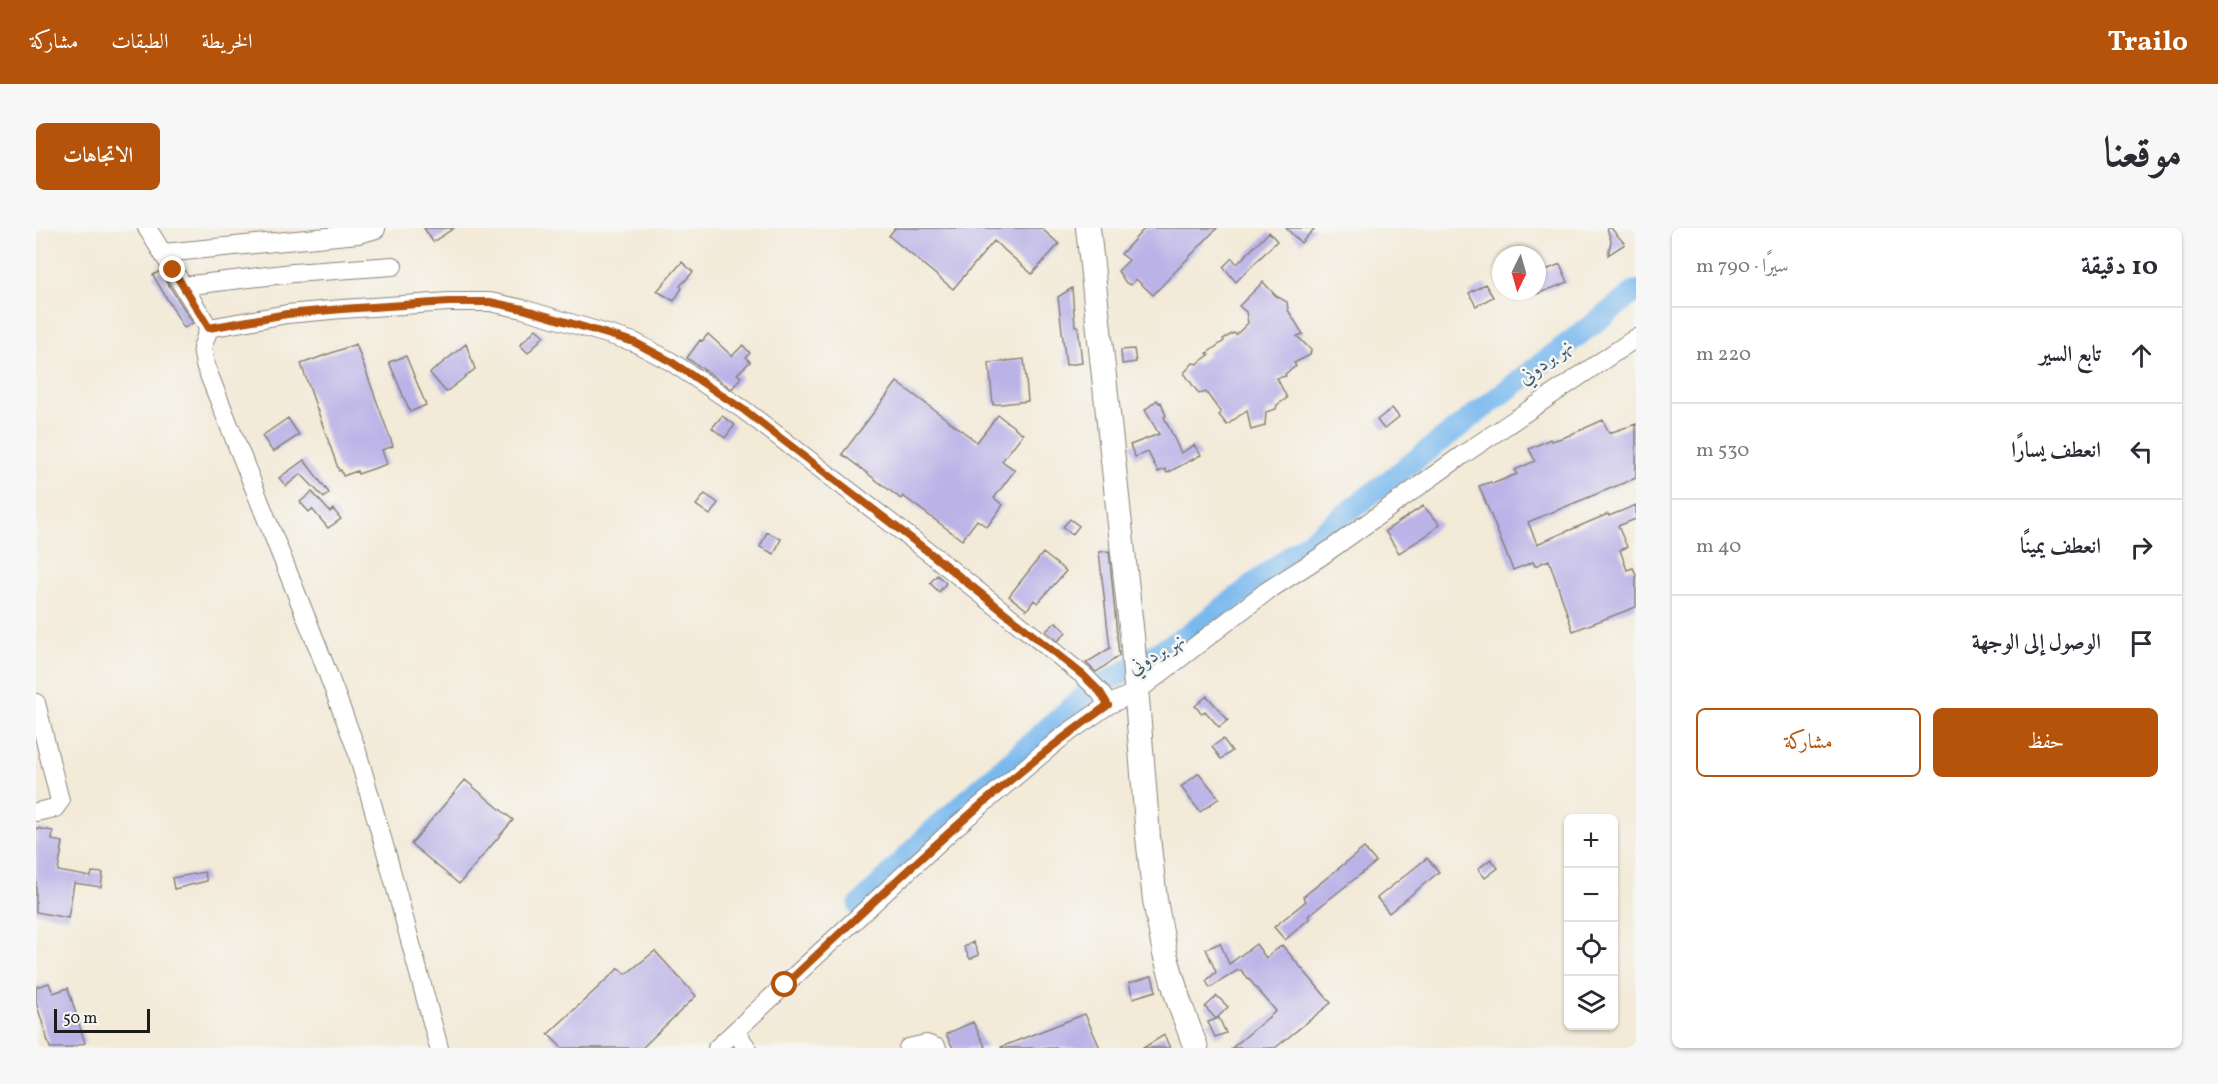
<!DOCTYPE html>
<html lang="ar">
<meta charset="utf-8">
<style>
:root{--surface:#fff;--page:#f7f7f7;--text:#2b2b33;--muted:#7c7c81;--line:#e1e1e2;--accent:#b45309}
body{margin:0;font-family:Vollkorn,Amiri,serif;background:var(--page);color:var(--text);direction:rtl}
.controls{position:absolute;right:18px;bottom:18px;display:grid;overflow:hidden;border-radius:9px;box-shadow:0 2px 4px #0004}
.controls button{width:54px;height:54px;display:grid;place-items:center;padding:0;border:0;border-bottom:2px solid var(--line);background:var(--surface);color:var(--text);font:30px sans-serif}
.compass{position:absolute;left:1456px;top:18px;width:54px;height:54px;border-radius:50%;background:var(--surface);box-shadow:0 2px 4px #0004;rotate:185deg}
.scale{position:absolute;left:18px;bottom:15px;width:96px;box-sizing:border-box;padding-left:6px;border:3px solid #1c1c1c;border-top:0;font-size:16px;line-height:21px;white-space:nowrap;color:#1c1c1c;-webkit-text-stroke:4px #f6f6f2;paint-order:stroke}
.stop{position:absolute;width:18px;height:18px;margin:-14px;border:4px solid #b45309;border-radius:50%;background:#fff}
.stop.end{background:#b45309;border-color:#fff;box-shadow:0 2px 6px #0008}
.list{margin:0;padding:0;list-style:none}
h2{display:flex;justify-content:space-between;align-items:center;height:78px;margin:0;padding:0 24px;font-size:26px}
h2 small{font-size:20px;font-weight:400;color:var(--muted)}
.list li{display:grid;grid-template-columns:39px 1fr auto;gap:18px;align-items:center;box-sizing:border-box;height:96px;padding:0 24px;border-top:2px solid var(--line)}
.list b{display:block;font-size:22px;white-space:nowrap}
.list em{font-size:20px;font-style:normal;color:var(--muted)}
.actions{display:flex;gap:12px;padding:18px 24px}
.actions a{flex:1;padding:14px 0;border:2px solid var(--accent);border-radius:9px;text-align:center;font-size:21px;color:var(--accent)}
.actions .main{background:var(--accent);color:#fff}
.icon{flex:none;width:33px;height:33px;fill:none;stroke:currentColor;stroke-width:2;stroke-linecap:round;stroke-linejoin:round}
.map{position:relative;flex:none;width:1600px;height:820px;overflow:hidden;direction:ltr;border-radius:9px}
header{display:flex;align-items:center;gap:36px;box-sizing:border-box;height:84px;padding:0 30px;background:var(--accent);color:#fff}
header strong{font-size:28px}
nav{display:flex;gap:33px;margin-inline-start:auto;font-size:21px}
.intro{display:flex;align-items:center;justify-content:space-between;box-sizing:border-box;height:144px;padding:0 36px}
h1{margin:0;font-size:42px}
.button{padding:15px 27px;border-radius:9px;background:var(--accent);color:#fff;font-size:21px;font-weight:700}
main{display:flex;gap:36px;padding:0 36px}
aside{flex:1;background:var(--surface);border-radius:9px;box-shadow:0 2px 4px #0004}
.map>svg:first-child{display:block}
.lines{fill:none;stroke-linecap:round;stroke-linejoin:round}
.river{stroke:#7ab9ee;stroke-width:22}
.building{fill:#bbb3e7}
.minor-casing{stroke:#88837a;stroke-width:20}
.major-casing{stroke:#88837a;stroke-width:26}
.minor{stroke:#fff;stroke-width:18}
.major{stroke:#fff;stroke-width:24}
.route{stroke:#b45309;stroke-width:8}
.labels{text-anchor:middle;stroke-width:5;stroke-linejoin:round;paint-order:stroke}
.water-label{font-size:20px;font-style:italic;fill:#425b70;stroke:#f6f6f2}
</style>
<header>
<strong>Trailo</strong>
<nav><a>الخريطة</a><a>الطبقات</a><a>مشاركة</a></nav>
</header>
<div class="intro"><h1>موقعنا</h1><a class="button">الاتجاهات</a></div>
<main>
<aside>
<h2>10 دقيقة<small>سيرًا · 790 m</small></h2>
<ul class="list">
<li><svg class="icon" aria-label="ahead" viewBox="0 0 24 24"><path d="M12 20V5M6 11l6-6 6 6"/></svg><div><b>تابع السير</b></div><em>220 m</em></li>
<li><svg class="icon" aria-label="left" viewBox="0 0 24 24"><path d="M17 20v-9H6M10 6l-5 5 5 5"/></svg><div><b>انعطف يسارًا</b></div><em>530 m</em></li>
<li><svg class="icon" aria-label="right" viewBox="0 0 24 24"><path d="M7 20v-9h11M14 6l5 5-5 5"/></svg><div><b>انعطف يمينًا</b></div><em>40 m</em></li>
<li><svg class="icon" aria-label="arrive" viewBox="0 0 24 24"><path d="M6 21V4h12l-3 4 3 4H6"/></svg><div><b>الوصول إلى الوجهة</b></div></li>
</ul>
<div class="actions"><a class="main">حفظ</a><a>مشاركة</a></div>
</aside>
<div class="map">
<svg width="1600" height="820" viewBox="0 0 1600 820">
<rect width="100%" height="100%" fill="#f6f6f2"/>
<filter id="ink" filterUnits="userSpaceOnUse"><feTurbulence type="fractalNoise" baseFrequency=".0167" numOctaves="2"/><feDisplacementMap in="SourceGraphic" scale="12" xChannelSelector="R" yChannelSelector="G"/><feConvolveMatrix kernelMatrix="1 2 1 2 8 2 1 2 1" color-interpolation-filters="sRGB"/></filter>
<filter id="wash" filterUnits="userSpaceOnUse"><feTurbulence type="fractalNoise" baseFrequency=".008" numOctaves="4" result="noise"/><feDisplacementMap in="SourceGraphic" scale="24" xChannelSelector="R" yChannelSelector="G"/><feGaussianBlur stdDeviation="1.35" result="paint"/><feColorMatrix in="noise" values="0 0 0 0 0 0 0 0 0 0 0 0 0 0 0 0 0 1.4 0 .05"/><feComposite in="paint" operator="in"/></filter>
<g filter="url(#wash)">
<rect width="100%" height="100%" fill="#f3ead8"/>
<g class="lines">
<path class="river" d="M823 678 892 607 1050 466 1150 408 1600 63"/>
</g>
<g id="blocks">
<path class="building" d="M388 0H418L397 14Z
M859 0H1005L1023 16 996 46 958 13 917 61 853 8Z
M1109 0H1181L1117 67 1100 51 1095 57 1090 55 1082 43 1093 32 1085 26Z
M1250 0H1279L1265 15Z
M1571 0H1575L1589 16 1572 27 1575 13Z
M1233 4 1241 13 1200 54 1187 39 1196 30 1201 36Z
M646 34 657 44 644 58 646 60 638 73 621 63Z
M1524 36 1532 54 1501 66V46Z
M124 43 157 95 148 100 117 47Z
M1227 54 1240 68 1251 74 1252 82 1267 106 1261 108 1275 122 1274 127 1258 135 1260 138 1249 146 1250 148 1241 150 1251 170 1241 177 1240 181 1230 184 1229 198 1215 202 1211 182 1191 197 1183 187 1185 185 1170 164 1163 166 1148 145 1157 135 1161 136 1173 127 1171 125 1188 113 1187 111 1198 105 1200 107 1212 95 1210 84 1203 78Z
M1449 56 1457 69 1440 78 1433 65Z
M1036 60 1039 98H1042L1046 135 1030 137 1022 69Z
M500 101 508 108 492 125 484 117Z
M672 106 696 128 707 117 714 125 710 129 714 134 701 146 705 149 696 161 651 130 664 112 666 113Z
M320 116 357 218 346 222 351 236 322 246 321 243 307 248 305 242 303 243 265 136Z
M430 116 439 141 410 164 394 145Z
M1098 121 1100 134 1086 136 1085 122Z
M370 128 390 177 374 184 353 134Z
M988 131 992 173 957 177 953 135Z
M861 154 941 214 962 187 987 206 966 233 979 242 958 270 967 277 951 299 941 292 926 312 867 268 865 271 806 226Z
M1121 172 1123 175 1125 174 1130 188 1128 189 1145 225 1158 217 1165 227 1131 245 1129 241 1122 244 1112 224 1099 229 1094 217 1123 206 1109 182Z
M1356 180 1363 189 1348 201 1341 192Z
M686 188 699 197 689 210 676 200Z
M252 190 263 207 237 224 226 208Z
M1567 192 1573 205 1600 196V250L1492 294 1501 316 1572 286 1573 288 1600 277V291L1582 298 1591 319 1584 322 1591 342 1597 340 1600 347V379L1537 403 1513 332 1499 338 1497 334 1477 342 1443 258 1455 254 1456 256 1481 246 1479 242 1499 233 1493 221 1514 211 1515 213 1529 209Z
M268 232 293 265 288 270 265 246 250 258 243 250Z
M276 264 294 284 297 281 305 291 292 300 276 281 273 284 264 274Z
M669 266 682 275 674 287 660 277Z
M1387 278 1404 296 1393 306 1363 325 1349 303Z
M1034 291 1043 298 1036 307 1027 299Z
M731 304 745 311 738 326 724 319Z
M1073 323 1083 428 1060 444 1050 435 1074 420 1063 324Z
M1007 325 1030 343 1002 375 998 372 991 382 973 368Z
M901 347 910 355 903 364 894 355Z
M1020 394 1030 404 1022 413 1010 403Z
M1171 468 1192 492 1183 499 1169 483 1166 486 1159 478Z
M1187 511 1196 523 1185 531 1176 519Z
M1163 545 1183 570 1164 584 1145 559Z
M429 552 477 592 423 656 375 616Z
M0 600 17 603 16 612 27 614 22 643 55 649 56 644 67 645 65 659 38 655 32 690 0 684Z
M1328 620 1340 634 1272 688 1274 690 1249 712 1238 699 1270 673 1267 669Z
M1391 630 1403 644 1353 685 1341 670Z
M1455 631 1462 640 1449 650 1442 641Z
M168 644 171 653 138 661 136 650Z
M937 714 943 727 934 731 928 719Z
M1184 715 1193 736 1220 716 1230 730 1246 717 1295 775 1239 820H1196L1240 783 1205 742 1203 743 1202 742 1174 760 1170 753 1180 744 1170 721Z
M619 723 660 768 606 820H526L512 806 583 740 590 746Z
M1116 748 1120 763 1097 770 1093 755Z
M13 755 17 765 32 760 49 815 32 820H14L0 774V759Z
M1181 768 1192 779 1180 791 1169 779Z
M1049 786 1064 820H965V819Z
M1183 790 1190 805 1179 809 1172 794Z
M937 794 950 820H917L910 806Z
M1128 807 1134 820H1107Z"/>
</g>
</g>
<g filter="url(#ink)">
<use href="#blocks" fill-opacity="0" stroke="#88837a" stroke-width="1.5"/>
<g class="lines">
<g class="minor-casing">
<path id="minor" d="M111 0 173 100
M127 25 322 6 340 1
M147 58 257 45 357 38
M173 100 251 86 306 81 413 74H454L487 81 598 114 634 133 708 182 894 325 1048 448 1064 464 1072 477
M173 100 166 120 169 137 281 417 320 520 352 631 403 820
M0 475 24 573 19 580 0 584
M699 803 711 820
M681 820 917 601 1026 509 1072 477 1100 464 1231 363 1284 329 1425 228 1600 110
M872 820 890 816 901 820"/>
</g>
<g class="major-casing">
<path id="major" d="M1052 0 1096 408 1112 609 1119 672 1129 726 1143 774 1160 820"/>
</g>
<use href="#minor" class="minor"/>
<use href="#major" class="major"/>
</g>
</g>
<g class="lines" filter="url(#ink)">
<path class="route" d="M137 42 173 100 251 86 306 81 413 74H454L487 81 598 114 634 133 708 182 894 325 1048 448 1064 464 1072 477C956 559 853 659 749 757"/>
</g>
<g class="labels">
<g class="water-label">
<text transform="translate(1509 133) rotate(-37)" y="7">نهر بردوني</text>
<text transform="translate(1120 425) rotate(-31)" y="7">نهر بردوني</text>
</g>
</g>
</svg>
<div class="controls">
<button>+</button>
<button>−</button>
<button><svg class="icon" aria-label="locate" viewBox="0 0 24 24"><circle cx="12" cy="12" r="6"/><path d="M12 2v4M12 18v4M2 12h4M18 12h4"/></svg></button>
<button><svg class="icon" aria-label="layers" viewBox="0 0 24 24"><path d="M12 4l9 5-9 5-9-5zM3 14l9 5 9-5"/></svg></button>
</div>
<svg class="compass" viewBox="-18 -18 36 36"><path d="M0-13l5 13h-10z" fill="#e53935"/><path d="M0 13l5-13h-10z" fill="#7c7c81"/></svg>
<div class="scale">50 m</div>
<div class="stop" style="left:749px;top:757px"></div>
<div class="stop end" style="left:137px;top:42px"></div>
</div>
</main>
